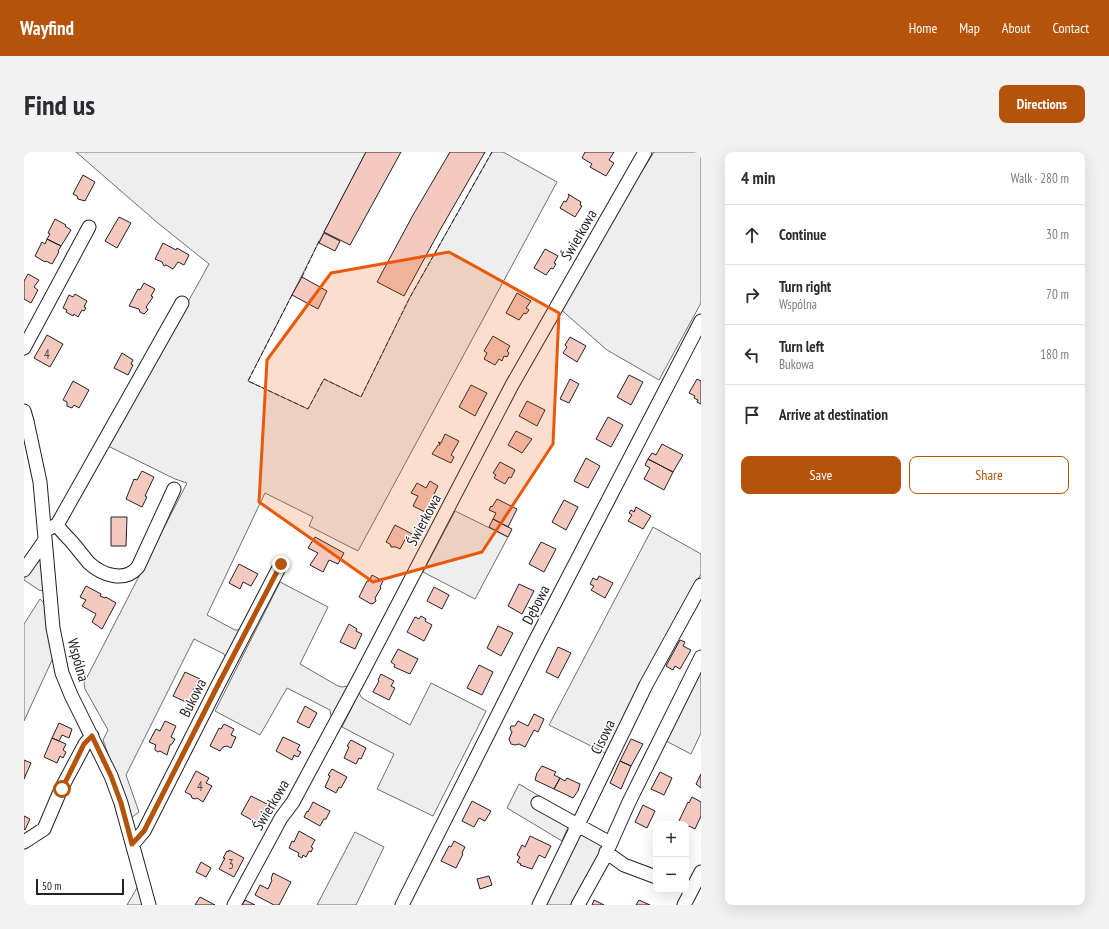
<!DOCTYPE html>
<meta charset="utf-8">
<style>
:root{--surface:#fff;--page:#f2f2f3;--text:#2b2b33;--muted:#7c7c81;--line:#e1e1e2;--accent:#b45309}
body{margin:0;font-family:"PT Sans Narrow",sans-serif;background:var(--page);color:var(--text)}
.controls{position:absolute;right:12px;bottom:12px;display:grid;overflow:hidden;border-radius:8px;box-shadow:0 4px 16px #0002}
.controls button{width:36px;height:36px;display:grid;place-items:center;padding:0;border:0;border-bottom:1px solid var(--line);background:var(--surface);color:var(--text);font:20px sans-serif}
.scale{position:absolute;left:12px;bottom:10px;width:88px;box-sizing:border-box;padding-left:4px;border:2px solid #222;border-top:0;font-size:11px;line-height:14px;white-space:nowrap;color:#222;-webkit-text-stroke:3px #fff;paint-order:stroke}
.stop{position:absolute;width:12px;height:12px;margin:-9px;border:3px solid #b45309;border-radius:50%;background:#fff}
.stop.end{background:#b45309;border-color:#fff;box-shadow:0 1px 4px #0008}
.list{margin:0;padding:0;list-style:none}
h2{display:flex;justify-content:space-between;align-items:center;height:52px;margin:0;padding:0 16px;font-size:17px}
h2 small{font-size:13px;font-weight:400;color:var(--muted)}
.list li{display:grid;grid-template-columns:26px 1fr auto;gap:12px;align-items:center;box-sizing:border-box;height:60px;padding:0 16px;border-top:1px solid var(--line)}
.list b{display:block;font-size:15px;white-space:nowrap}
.list p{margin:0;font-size:13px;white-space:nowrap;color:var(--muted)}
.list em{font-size:13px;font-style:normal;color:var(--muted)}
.actions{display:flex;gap:8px;padding:12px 16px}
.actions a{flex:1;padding:9px 0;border:1px solid var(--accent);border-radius:8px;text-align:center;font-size:14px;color:var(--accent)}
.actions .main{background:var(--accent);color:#fff}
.icon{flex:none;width:22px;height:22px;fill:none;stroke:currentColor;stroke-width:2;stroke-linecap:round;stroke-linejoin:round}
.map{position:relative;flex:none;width:677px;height:753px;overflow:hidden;border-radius:8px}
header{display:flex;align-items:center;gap:24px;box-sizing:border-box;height:56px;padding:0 20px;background:var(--accent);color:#fff}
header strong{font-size:19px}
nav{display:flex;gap:22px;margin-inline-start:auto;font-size:14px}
.intro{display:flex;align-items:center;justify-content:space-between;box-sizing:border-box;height:96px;padding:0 24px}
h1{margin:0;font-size:28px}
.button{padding:10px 18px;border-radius:8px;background:var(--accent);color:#fff;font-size:14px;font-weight:700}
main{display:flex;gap:24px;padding:0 24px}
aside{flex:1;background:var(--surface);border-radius:8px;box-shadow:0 4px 16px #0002}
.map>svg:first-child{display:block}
.green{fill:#eee;stroke:#6f6f6f}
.building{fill:#f3c9c0;stroke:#222}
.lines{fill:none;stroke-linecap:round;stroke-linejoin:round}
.minor-casing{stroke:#222;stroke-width:15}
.minor{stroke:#fff;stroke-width:13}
.fence{stroke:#222;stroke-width:1;stroke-dasharray:5 2;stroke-linecap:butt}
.route{stroke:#b45309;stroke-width:5}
.marked{fill:#e8590c;fill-opacity:0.2;stroke:#e8590c;stroke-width:3;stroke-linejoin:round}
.labels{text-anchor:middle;stroke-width:3;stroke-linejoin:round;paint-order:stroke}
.number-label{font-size:13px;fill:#564c4a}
.street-label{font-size:15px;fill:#222;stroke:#fff}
</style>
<header>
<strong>Wayfind</strong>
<nav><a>Home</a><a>Map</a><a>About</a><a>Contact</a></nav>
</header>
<div class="intro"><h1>Find us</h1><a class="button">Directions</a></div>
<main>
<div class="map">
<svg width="677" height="753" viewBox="0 0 677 753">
<rect width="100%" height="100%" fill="#fff"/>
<path class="green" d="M52 0H342L300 80 224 229 284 257 300 227 337 245 385 147 468 0H479L533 30 334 399 285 374 289 365 241 341 183 463 211 478H217L202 507 200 502 170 487 102 623 115 660 107 666 79 588 84 578 61 537 60 531 163 331 151 327 84 294 185 112 135 72Z
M630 0H677V151L635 228 583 198 534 155Z
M431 359 484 385 451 447 399 420Z
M629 375 677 402V422L633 503 583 602 525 573Z
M16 400 20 439 15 438 0 428V424Z
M256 430 304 455 276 512 314 534 318 535 324 534 325 535 311 561 307 564 306 558 263 536 236 583 191 559Z
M16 447 20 451 29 506 0 569V472Z
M677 519V581L667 602 642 589Z
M407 531 462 559 409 664 353 637 370 602 318 575 335 541 338 546 386 573Z
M495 632 517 645 545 673 538 689 483 656Z
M331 680 360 695 332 753H293Z
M557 680 579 695 551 753H521Z
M114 734 120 753H103Z"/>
<path class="building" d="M342 0H377L326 93 300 80Z
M426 0H461L416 78 380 144 353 130 389 63Z
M561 0H590L585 8 590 11 582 24 566 15 568 12 558 6Z
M59 23 71 30 61 49 54 47 53 44 49 42Z
M544 42 557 50 556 53 558 54 551 65 536 56 540 49 542 50 545 44Z
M95 65 107 71 93 96 81 89Z
M31 67 42 73 41 74 47 78 37 94 23 87 26 82 24 81Z
M300 81 316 89 311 99 295 91Z
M23 87 37 94 34 99 35 100 28 112 22 109 21 110 11 104 18 90 21 92Z
M139 91 152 98 153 96 165 103 160 113 154 110 149 117 142 113 140 114 138 110 131 107Z
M521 97 534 104 530 111 532 112 529 117 527 116 522 123 510 116Z
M4 122 15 128 10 135 14 138 7 151 0 147V129Z
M278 125 303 139 294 157 268 143Z
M120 131 131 137 127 144 129 145 122 155 124 158 120 162 116 160 115 157 105 154 114 137 116 138Z
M493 141 507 149 502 156 505 158 502 162 500 161 495 168 482 161Z
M51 142 63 149 60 155 62 156 60 159 58 158 54 165 50 162 49 164 42 160 43 158 39 156 45 143 49 145Z
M23 183 39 192 26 215 10 206Z
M469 184 486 194 483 199 485 201 483 205 480 204 478 209 475 207 471 213 460 207 463 201 460 199Z
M546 185 562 194 553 210 539 201 543 195 541 193Z
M98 201 109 208 107 212 109 213 104 223 90 216Z
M605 223 619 230 607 253 593 245Z
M546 227 555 232 545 251 536 247Z
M673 227 677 229V252L673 250 674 248 670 246 671 244 665 241Z
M49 229 65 238 55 256 50 253 48 256 43 254V250L39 248Z
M447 233 463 241 451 264 435 255Z
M503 249 521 258 513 274 495 264Z
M584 265 599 273 587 295 572 287Z
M492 279 508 287 498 301 484 293Z
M421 282 435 289 427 303 430 305 427 311 408 302 414 293H416V292L414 290 417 291Z
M638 292 659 303 649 320 624 307 628 301 632 303Z
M562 306 576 314 564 336 550 329Z
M624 307 649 320 640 338 620 327 626 316 621 313Z
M476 310 491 318 487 326 485 325 481 332 470 326 472 323 469 321Z
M118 319 130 325 121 344 123 345 118 355 102 347 110 327 113 328Z
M406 329 414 334 408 346 410 347 408 352 406 351 401 360 389 354 394 344 387 341 393 331 402 336Z
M473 347 493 357 484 375 469 367 472 361 465 358 467 354 468 355Z
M540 348 554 355 542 378 528 370Z
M612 355 627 364 619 377 604 369 608 363 605 361 607 358 610 360Z
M87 365H103L102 394H87Z
M469 367 488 377 484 385 465 375Z
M371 373 390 383 387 389 382 386 376 397 372 395H367L366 392 362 390Z
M291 385 320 401 314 412 305 408 299 420 286 413 294 401 284 396Z
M517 390 532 397 520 420 505 412Z
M215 412 234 422 227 434 219 430 216 437 205 431Z
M348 423 359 429 356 435 357 436 351 446 352 449 350 451 347 452 335 445 343 429H345Z
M575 424 589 431 581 446 567 438 570 434 566 432 569 426 573 428Z
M495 432 510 439 498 462 484 454Z
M62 434 77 442 76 444 81 446 82 445 92 451 78 477 68 470 72 462 58 454 62 448 56 445Z
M410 435 425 443 418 457 403 449Z
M397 464 402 467 401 469 408 473 400 489 383 480 391 465 395 467Z
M325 472 333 477 332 479 338 482 331 497 316 490Z
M474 474 489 481 477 504 463 496Z
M656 488 661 490 659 494 667 498 656 517 651 514 649 518 642 514Z
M534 495 547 501 534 526 522 520Z
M374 497 394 507 386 522 370 515 371 513 367 510Z
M455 513 469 520 458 543 443 536Z
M161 520 176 527 169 538H170L164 551 149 544Z
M357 522 370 529 367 534 371 536 365 548 349 540 355 529 354 528Z
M281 554 293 561 285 576 273 570Z
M510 562 520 567 514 580 510 578 501 595 495 592 491 593 487 592 485 587 488 580 486 577 487 574H491L494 569 504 574Z
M141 569 152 574 147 585 151 587 148 592 146 593 143 603 136 599 134 600 131 598V596L132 593 125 590 132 577 136 579Z
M35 571 48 577 45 586 38 583 35 589 28 586Z
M200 572 210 577 207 583 212 585 207 596 203 594 199 595 196 599 186 594 195 576 197 577Z
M259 585 276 593 273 598 277 600 274 605 270 603 268 608 252 599Z
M28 586 42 592 39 598 42 600 39 606 36 604 33 611 20 605Z
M607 587 619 592 607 614 596 609Z
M327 588 342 596 337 607 335 606 332 612 320 606 325 595 323 594Z
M0 608 7 611 0 627Z
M596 609 607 614 597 637 586 631Z
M518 614 532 620 530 623 536 626 530 637 511 628 513 621Z
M308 617 323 625 317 636 315 635 312 641 301 635 306 624 304 623Z
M172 619 185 626 182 631 188 634 179 650 173 646 171 647 168 646 167 643 161 640Z
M636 620 648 626 640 643 627 637Z
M677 622V636L672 632Z
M536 626 541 629 543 626 556 632 554 639 549 646 530 637Z
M227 644 245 653 235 672 217 662Z
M668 645 677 650V664L671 677 665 674 664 675 662 672H659L655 669 664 650 665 651Z
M448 649 467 659 461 669 455 666 450 675 438 669Z
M289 650 306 659 302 667H300L296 674 280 665 283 659 284 660Z
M619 653 631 659 623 676 611 670Z
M0 664 6 667 1 678 0 677Z
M275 679 291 688 287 695 289 696 287 700 285 699 282 705 279 703 278 706 274 704 275 701 265 696 268 689 270 690Z
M506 684 527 694 521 706 515 703 508 717 496 713 497 712 493 710 496 705 493 703 498 693 501 695Z
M430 689 441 695 438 701 439 702 432 716 417 709 425 694 427 695Z
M205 698 220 706 210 725 195 717 201 706H199L203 699 204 700Z
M177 710 187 716 182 725 172 720Z
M249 721 267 730 255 753H250L231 743 236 733 244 737 248 728 247 727Z
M465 724 468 733 456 737 453 727Z
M176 745 191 753H171Z
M221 748 231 753H218Z
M570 748 580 753H568Z
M615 748 626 753H612Z"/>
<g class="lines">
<g class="minor-casing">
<path id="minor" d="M0 196 65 75
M0 259 3 269 16 330 29 476 38 521 47 543 87 624 97 651 125 753
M33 373C37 379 42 384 47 389 53 396 59 404 65 411 78 423 101 431 114 415L150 337
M20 376H26L33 373 158 151
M0 418 21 388
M514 651 586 691
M0 690 20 677 37 637 61 592 68 584
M109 692 120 679 194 533 257 412
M582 700 600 713 632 725
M210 753 257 666 269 650 335 527 488 233 621 0
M378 753 507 497 677 169
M515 753 622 533 677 433
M554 753 580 706 605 650 677 505
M660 753 677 720"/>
</g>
<use href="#minor" class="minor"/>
<path class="fence" d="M278 125 295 89
M268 143 224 229 284 257 300 227 337 245 385 147 468 0"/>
</g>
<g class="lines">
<path class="route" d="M38 637 60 592 68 584 87 624 97 651 108 692 120 679 194 533 257 412"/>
</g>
<path class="marked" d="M425 100 535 161 529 292 458 400 349 430 235 350 243 208 307 121Z"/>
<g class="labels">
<g class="number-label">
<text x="23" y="207">4</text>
<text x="176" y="639">4</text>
<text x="207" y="717">3</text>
</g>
<g class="street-label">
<text transform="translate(555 83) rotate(-60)" y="5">Świerkowa</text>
<text transform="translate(400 368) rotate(-62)" y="5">Świerkowa</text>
<text transform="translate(512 453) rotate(-63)" y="5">Dębowa</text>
<text transform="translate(54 508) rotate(74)" y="5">Wspólna</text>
<text transform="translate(169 546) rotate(-63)" y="5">Bukowa</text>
<text transform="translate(579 585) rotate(-64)" y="5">Cisowa</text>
<text transform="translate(247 653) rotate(-59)" y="5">Świerkowa</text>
</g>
</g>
</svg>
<div class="controls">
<button>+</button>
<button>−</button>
</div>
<div class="scale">50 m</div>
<div class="stop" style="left:38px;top:637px"></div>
<div class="stop end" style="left:257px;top:412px"></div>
</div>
<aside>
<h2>4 min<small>Walk · 280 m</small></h2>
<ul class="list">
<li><svg class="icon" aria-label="ahead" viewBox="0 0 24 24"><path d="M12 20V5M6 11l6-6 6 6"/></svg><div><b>Continue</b></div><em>30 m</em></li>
<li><svg class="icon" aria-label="right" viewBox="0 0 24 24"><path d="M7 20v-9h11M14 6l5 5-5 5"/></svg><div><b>Turn right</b><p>Wspólna</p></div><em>70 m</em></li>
<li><svg class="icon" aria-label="left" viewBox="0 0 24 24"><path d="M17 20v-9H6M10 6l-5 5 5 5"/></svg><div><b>Turn left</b><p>Bukowa</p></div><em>180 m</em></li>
<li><svg class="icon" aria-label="arrive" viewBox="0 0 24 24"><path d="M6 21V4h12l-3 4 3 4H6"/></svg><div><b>Arrive at destination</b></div></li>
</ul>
<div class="actions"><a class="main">Save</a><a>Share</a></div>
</aside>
</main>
